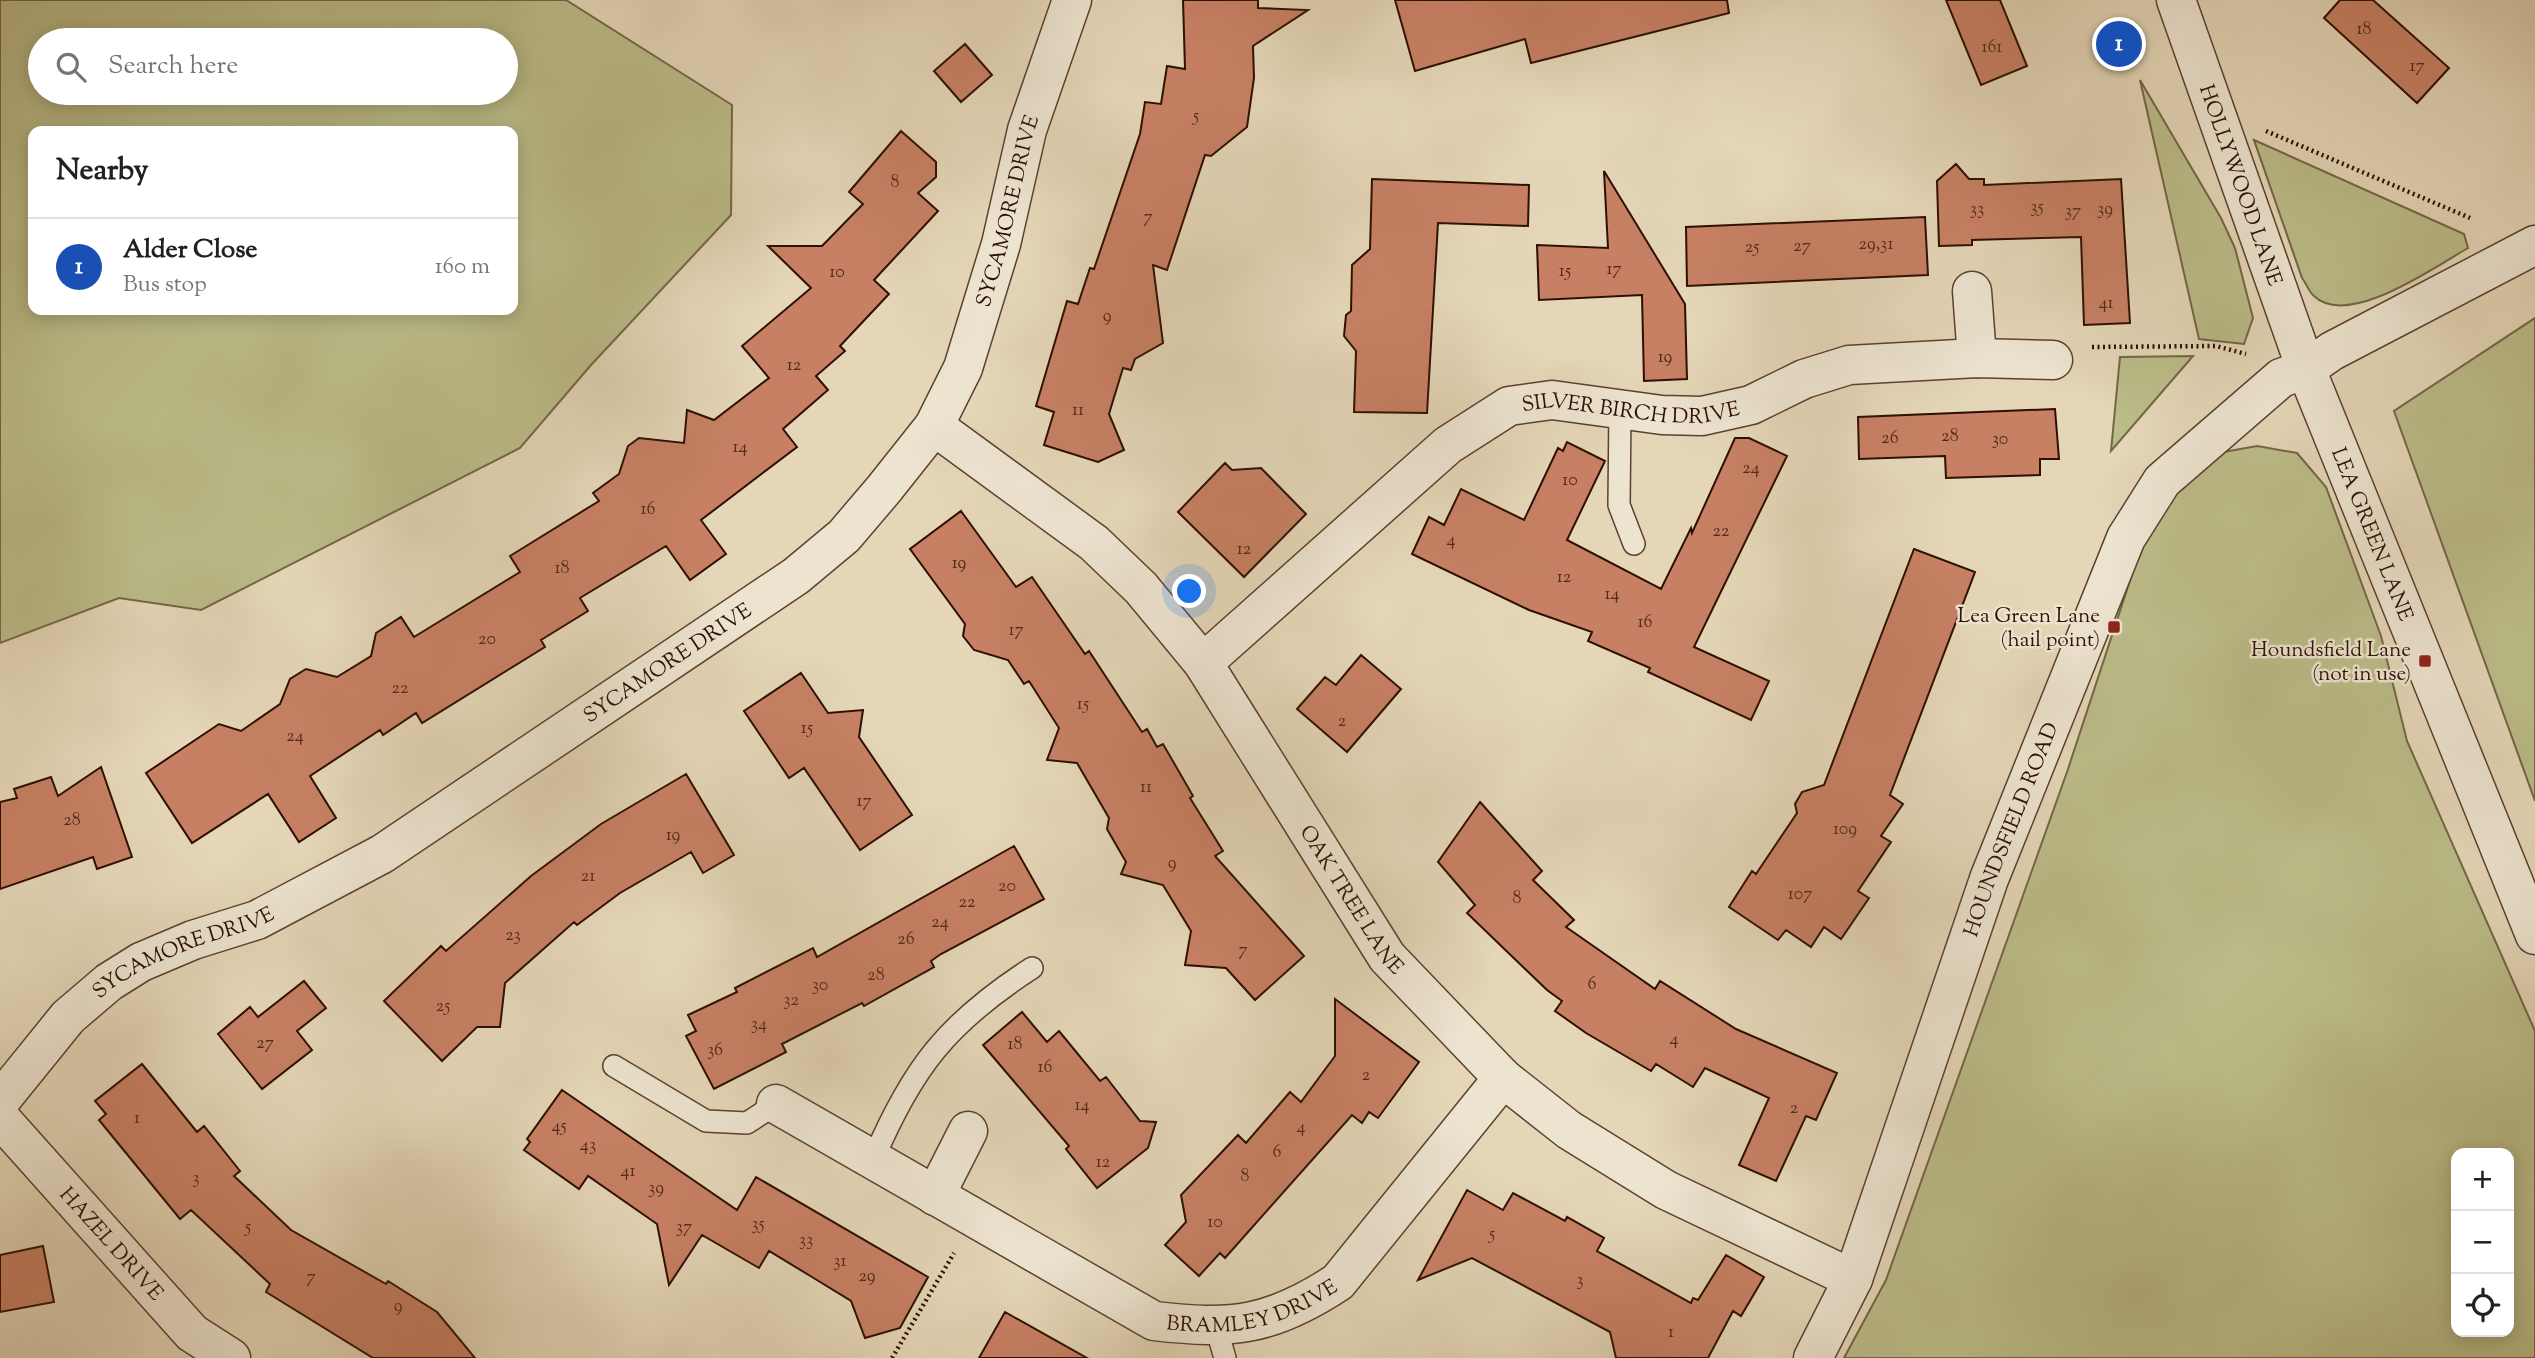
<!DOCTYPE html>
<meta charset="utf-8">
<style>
:root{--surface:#fff;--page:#f6f6f6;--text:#202124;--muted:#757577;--line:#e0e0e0;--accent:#8f2418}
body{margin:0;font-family:"Sorts Mill Goudy",serif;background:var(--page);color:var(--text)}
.controls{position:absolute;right:21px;bottom:21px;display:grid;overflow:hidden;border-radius:14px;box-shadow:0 4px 18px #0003}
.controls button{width:63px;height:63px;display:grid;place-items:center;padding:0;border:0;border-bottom:2px solid var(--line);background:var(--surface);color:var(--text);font:35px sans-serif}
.you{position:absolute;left:1190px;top:592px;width:24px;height:24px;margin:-18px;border:5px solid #fff;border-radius:50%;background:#1a73e8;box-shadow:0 0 0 10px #1a73e833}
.badge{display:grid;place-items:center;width:46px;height:46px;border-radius:50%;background:var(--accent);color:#fff;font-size:23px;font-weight:700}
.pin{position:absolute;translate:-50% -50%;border:4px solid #fff;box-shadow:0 2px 7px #0006}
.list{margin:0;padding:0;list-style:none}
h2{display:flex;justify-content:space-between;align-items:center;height:91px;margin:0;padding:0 28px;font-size:30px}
h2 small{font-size:23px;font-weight:400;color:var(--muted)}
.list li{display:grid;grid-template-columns:46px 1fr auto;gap:21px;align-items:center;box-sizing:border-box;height:98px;padding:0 28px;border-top:2px solid var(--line)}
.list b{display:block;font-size:26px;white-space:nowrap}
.list p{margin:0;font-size:23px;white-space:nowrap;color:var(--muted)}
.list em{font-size:23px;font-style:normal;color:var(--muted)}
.icon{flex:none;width:38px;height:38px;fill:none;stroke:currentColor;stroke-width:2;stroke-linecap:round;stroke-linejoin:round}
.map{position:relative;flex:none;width:2535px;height:1358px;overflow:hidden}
.search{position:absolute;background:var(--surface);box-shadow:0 4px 18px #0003;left:28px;top:28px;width:490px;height:77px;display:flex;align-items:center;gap:18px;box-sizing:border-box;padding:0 24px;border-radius:38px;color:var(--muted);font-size:26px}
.panel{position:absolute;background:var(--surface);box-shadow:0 4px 18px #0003;left:28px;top:126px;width:490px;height:189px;border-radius:14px}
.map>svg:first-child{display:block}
.green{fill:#bbbc89;stroke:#746646;stroke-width:2;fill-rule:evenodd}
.building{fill:#c78064;stroke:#2d0f03;stroke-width:2}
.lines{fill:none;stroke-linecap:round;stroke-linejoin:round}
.service-casing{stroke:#5b4130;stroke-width:24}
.minor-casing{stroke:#5b4130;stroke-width:41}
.tertiary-casing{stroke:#5b4130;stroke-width:41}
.path{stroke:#2d0f03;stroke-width:4.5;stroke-dasharray:2 3.5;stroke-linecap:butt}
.service{stroke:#ede4d0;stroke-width:21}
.minor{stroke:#ede4d0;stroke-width:38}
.tertiary{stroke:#ede4d0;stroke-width:38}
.poi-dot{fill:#8f2418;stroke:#ede4d0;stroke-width:2.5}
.labels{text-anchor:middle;stroke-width:5;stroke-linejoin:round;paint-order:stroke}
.number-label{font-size:18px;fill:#542b1b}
.street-label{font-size:21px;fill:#2d0f03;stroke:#ede4d0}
.poi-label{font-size:21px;fill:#2d0f03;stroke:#ede4d0;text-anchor:end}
</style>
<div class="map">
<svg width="2535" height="1358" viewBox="0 0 2535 1358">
<rect width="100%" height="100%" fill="#e4d6b7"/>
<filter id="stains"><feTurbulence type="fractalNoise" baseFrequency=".00286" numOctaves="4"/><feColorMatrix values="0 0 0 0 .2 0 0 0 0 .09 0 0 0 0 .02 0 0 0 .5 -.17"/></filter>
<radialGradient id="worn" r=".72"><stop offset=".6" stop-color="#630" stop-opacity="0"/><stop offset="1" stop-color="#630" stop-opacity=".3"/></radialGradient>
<path class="green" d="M0 0H566L732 105 731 215 591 365 520 448 201 610 119 598 0 643ZM40 40H506V93H40ZM513 131V310H33V131Z
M2140 80 2221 218 2235 248 2253 318 2244 344 2199 339Z
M2254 140 2464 234 2468 248C2436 266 2348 329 2314 296 2309 292 2306 283 2302 278Z
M2535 318V801L2394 411Z
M2193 356 2111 451 2120 357Z
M2257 446 2297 453 2326 487 2381 636 2407 741 2535 1031V1358H1844L1886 1280 2067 772 2145 535 2175 486 2218 453ZM2456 1153H2509V1332H2456Z"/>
<path class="building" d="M1183 0H1258V8L1308 10 1253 46 1254 78 1247 127 1211 156 1205 155 1167 270 1153 265 1163 343 1135 359 1131 370 1123 368 1109 414 1124 450 1098 462 1044 445 1054 412 1036 406 1067 301 1078 304 1090 268 1094 269 1140 134 1145 102 1161 104 1167 66 1185 69Z
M1395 0H1727L1729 13 1531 63 1525 39 1415 71Z
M1946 0H2000L2027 66 1981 85Z
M2340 0H2373L2449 68 2417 103 2324 18Z
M965 44 992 75 961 102 934 71Z
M901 131 936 162V177L918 193 938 211 874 280 889 294 840 346 845 351 816 376 828 390 783 429 797 447 701 520 726 554 690 580 666 546 580 598 588 611 541 640 545 647 422 723 416 713 383 735 380 730 310 776 336 818 299 842 268 794 192 843 146 773 219 724 241 731 280 704 290 679 306 669 337 677 371 656 376 633 401 617 414 637 520 572 510 556 599 501 593 493 619 474 628 446 639 438 684 443 687 410 714 420 769 378 742 346 811 288 768 246H822L863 204 849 192Z
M1956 164 1969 179H1984V185L2121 179 2130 323 2084 325 2081 237 1972 240V245L1939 246 1937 181Z
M1604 171 1685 304 1687 379 1644 381 1642 295 1539 300 1537 245 1608 248Z
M1372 179 1529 185 1528 226 1438 223 1427 413 1354 412 1356 351 1344 336 1346 315 1351 311 1352 265 1370 249Z
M1925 217 1928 275 1687 286 1686 227Z
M2055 409 2059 459H2040V475L1946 478 1945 456 1859 459 1858 417Z
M1735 438H1749L1787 456 1694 647 1769 681 1751 720 1648 672 1650 668 1588 641 1592 632 1529 610 1412 554 1429 517 1444 525 1461 489 1524 520 1558 448 1563 451 1567 442 1605 461 1567 540 1661 589 1691 528 1692 533Z
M1225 463 1232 470 1261 468 1306 514 1244 577 1178 512Z
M961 511 1016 587 1032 577 1085 654 1089 651 1142 732 1147 729 1157 747 1163 744 1193 796 1190 798 1223 851 1215 856 1304 956 1255 1000 1226 968 1185 965 1191 931 1163 885 1121 874 1126 862 1107 829 1109 818 1077 763 1047 760 1059 728 1029 681 1024 684 1008 660 974 650 963 636 965 624 910 549Z
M1914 549 1975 572 1890 795 1903 804 1881 836 1891 842 1858 891 1869 898 1841 939 1824 927 1811 947 1786 930 1778 940 1729 907 1752 871 1756 874 1797 813 1795 804 1802 792 1824 785Z
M1361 655 1401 689 1347 752 1297 709 1325 677 1336 685Z
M801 673 828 713 863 710 859 737 912 815 860 850 804 768 789 778 744 711Z
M101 767 132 857 97 869 93 857 0 889V802L17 798 14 789 51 777 58 796Z
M686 774 734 855 703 873 691 852 620 893 577 925 574 922 505 983 500 1027H477L442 1061 384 1001 441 946 446 951 531 876 601 824Z
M1480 802 1542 871 1533 880 1574 920 1566 927 1655 989 1660 981 1736 1029 1837 1073 1816 1120 1806 1116 1776 1181 1739 1165 1769 1098 1705 1068 1693 1087 1656 1064 1651 1071 1586 1033 1555 1011 1562 1001 1547 990 1467 913 1475 905 1438 862Z
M1014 846 1044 899 941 954 931 961 934 967 864 1006 862 1003 782 1044 786 1052 714 1089 686 1036 696 1031 688 1015 737 992 735 988 813 948 817 957Z
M304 981 326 1008 297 1031 312 1050 262 1089 218 1034 250 1007 258 1017Z
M1335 999 1419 1062 1378 1118 1369 1112 1362 1123 1352 1115 1225 1258 1220 1253 1199 1276 1165 1245 1186 1222 1181 1195 1238 1135 1246 1143 1290 1092 1301 1102 1335 1056Z
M1022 1012 1047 1042 1059 1031 1100 1081 1106 1077 1140 1121 1156 1122 1148 1148 1097 1188 1066 1149 1069 1146 983 1045Z
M142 1064 197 1132 204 1126 240 1171 234 1176 291 1230 386 1284 388 1281 437 1312 475 1358H373L266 1292 270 1284 191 1210 180 1219 99 1120 106 1114 95 1101Z
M562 1090 737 1210 756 1177 928 1277 900 1328 865 1338 851 1301 812 1277 769 1251 759 1268 702 1235 669 1285 657 1224 588 1176 579 1189 524 1150 530 1142 527 1139Z
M1467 1190 1503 1210 1513 1193 1565 1221 1567 1217 1604 1238 1597 1251 1691 1303 1693 1298 1698 1300 1726 1255 1764 1277 1741 1316 1733 1311 1708 1358H1616L1610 1332 1472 1258 1418 1280Z
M43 1246 54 1302 0 1312V1255Z
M1005 1312 1087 1358H979Z"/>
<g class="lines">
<g class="service-casing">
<path id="service" d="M1620 409 1619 505 1634 544
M614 1066 706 1121 747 1123 776 1104
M873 1160C912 1068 947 1023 1032 968
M1216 1327 1225 1358"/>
</g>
<g class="minor-casing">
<g id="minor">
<path d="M1972 291 1977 358"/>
<path id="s1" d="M2306 369 2535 935"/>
<path id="s2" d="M934 426 1094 543 1141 588 1203 663 1387 957 1503 1078 1569 1130 1666 1190 1853 1279"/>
<path id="s3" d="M1203 663 1448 445 1509 406 1552 400 1662 415 1702 416 1751 405 1804 379 1849 365 1977 358 2053 360"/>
<path id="s4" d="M0 1101 68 1017 109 982 141 962 193 940 257 920 382 854 796 576 844 536 884 489 934 426 963 368 1001 244 1027 130 1072 0"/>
<path id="s5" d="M776 1104 1154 1321C1233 1330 1271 1326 1338 1282L1503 1078"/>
<path id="s6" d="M0 1118 192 1333 231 1358"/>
<path d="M935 1196 968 1131"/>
</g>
</g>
<g class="tertiary-casing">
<g id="tertiary">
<path id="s7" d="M2176 0 2306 369"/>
<path id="s8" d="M1813 1358 1853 1279 1989 879 2126 538 2162 481 2281 378 2306 369 2332 351 2535 245"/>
</g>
</g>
<path class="path" d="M2266 131 2470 218
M2092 347 2216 346 2246 354
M892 1358 954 1253"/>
<use href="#service" class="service"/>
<use href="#minor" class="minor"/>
<use href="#tertiary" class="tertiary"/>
</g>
<g class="poi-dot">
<rect x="2107" y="620" width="14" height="14" rx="3.5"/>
<rect x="2418" y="654" width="14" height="14" rx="3.5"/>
</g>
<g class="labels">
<g class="number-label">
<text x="2364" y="34">18</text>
<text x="1992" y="52">161</text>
<text x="2417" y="71">17</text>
<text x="1196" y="121">5</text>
<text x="895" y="187">8</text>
<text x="2037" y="212">35</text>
<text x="1977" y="214">33</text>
<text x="2105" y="214">39</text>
<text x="2073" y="216">37</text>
<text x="1148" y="222">7</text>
<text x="1876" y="249">29,31</text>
<text x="1802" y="251">27</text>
<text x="1752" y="252">25</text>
<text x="1614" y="274">17</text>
<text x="1565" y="276">15</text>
<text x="837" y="277">10</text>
<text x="2106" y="308">41</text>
<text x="1107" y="321">9</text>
<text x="1665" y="362">19</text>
<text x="794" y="370">12</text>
<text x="1078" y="415">11</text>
<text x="1950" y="441">28</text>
<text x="1890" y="443">26</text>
<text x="2000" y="444">30</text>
<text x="740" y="452">14</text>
<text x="1751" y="473">24</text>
<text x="1570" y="485">10</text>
<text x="648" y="514">16</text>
<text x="1721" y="536">22</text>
<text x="1451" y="545">4</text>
<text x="1244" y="554">12</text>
<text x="959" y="568">19</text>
<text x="562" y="573">18</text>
<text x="1564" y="582">12</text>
<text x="1612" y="599">14</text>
<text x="1645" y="627">16</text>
<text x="1016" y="635">17</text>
<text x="487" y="644">20</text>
<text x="400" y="693">22</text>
<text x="1083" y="709">15</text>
<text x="1342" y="726">2</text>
<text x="807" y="733">15</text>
<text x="295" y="741">24</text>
<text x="1146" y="792">11</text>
<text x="864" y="806">17</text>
<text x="72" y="825">28</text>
<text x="1845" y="834">109</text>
<text x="673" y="840">19</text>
<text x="1172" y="868">9</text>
<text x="588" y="881">21</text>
<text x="1007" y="891">20</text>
<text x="1800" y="899">107</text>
<text x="1517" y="903">8</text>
<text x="967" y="907">22</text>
<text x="940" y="927">24</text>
<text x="513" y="940">23</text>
<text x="906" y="944">26</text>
<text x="1243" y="955">7</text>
<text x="876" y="980">28</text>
<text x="1592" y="989">6</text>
<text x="820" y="990">30</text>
<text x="791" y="1005">32</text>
<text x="443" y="1011">25</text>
<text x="759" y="1029">34</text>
<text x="1674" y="1044">4</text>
<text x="265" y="1048">27</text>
<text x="1015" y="1049">18</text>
<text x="715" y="1055">36</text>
<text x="1045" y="1072">16</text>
<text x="1366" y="1080">2</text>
<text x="1082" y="1110">14</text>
<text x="1794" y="1113">2</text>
<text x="137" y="1123">1</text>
<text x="559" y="1131">45</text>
<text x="1301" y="1132">4</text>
<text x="588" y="1150">43</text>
<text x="1277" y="1157">6</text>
<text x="1103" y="1167">12</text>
<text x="628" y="1176">41</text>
<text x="1245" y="1181">8</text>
<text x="196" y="1183">3</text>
<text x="656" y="1193">39</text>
<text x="1215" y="1227">10</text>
<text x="758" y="1229">35</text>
<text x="248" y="1232">5</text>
<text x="684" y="1232">37</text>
<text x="1492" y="1239">5</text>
<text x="806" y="1245">33</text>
<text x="840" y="1266">31</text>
<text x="867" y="1281">29</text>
<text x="311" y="1282">7</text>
<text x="1580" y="1285">3</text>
<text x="398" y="1311">9</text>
<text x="1671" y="1337">1</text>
</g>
<g class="street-label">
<text dy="7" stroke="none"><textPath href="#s7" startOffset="196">HOLLYWOOD LANE</textPath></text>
<text dy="7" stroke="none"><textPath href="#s4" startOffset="1396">SYCAMORE DRIVE</textPath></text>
<text dy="7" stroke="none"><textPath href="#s3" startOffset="523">SILVER BIRCH DRIVE</textPath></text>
<text dy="7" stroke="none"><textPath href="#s1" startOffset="178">LEA GREEN LANE</textPath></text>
<text dy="7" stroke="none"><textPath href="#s4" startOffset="808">SYCAMORE DRIVE</textPath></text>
<text dy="7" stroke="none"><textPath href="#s8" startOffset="565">HOUNDSFIELD ROAD</textPath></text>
<text dy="7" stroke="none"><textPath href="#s2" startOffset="640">OAK TREE LANE</textPath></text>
<text dy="7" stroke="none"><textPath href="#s4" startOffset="242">SYCAMORE DRIVE</textPath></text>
<text dy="7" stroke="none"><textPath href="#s6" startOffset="168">HAZEL DRIVE</textPath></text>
<text dy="7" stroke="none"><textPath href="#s5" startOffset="537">BRAMLEY DRIVE</textPath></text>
</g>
<g class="poi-label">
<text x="2100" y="622">Lea Green Lane<tspan x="2100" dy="24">(hail point)</tspan></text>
<text x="2411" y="656">Houndsfield Lane<tspan x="2411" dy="24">(not in use)</tspan></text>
</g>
</g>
<rect width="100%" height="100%" filter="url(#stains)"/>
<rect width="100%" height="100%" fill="url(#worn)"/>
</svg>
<div class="controls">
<button>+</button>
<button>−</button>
<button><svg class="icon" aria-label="locate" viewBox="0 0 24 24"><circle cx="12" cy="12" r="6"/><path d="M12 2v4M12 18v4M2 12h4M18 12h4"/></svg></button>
</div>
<div class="you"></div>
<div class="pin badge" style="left:2119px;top:44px;background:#1a4fb4">1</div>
<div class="search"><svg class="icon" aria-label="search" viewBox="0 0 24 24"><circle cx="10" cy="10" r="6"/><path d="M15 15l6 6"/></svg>Search here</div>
<section class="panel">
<h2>Nearby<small></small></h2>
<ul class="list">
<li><span class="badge" style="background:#1a4fb4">1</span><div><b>Alder Close</b><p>Bus stop</p></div><em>160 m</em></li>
</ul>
</section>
</div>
